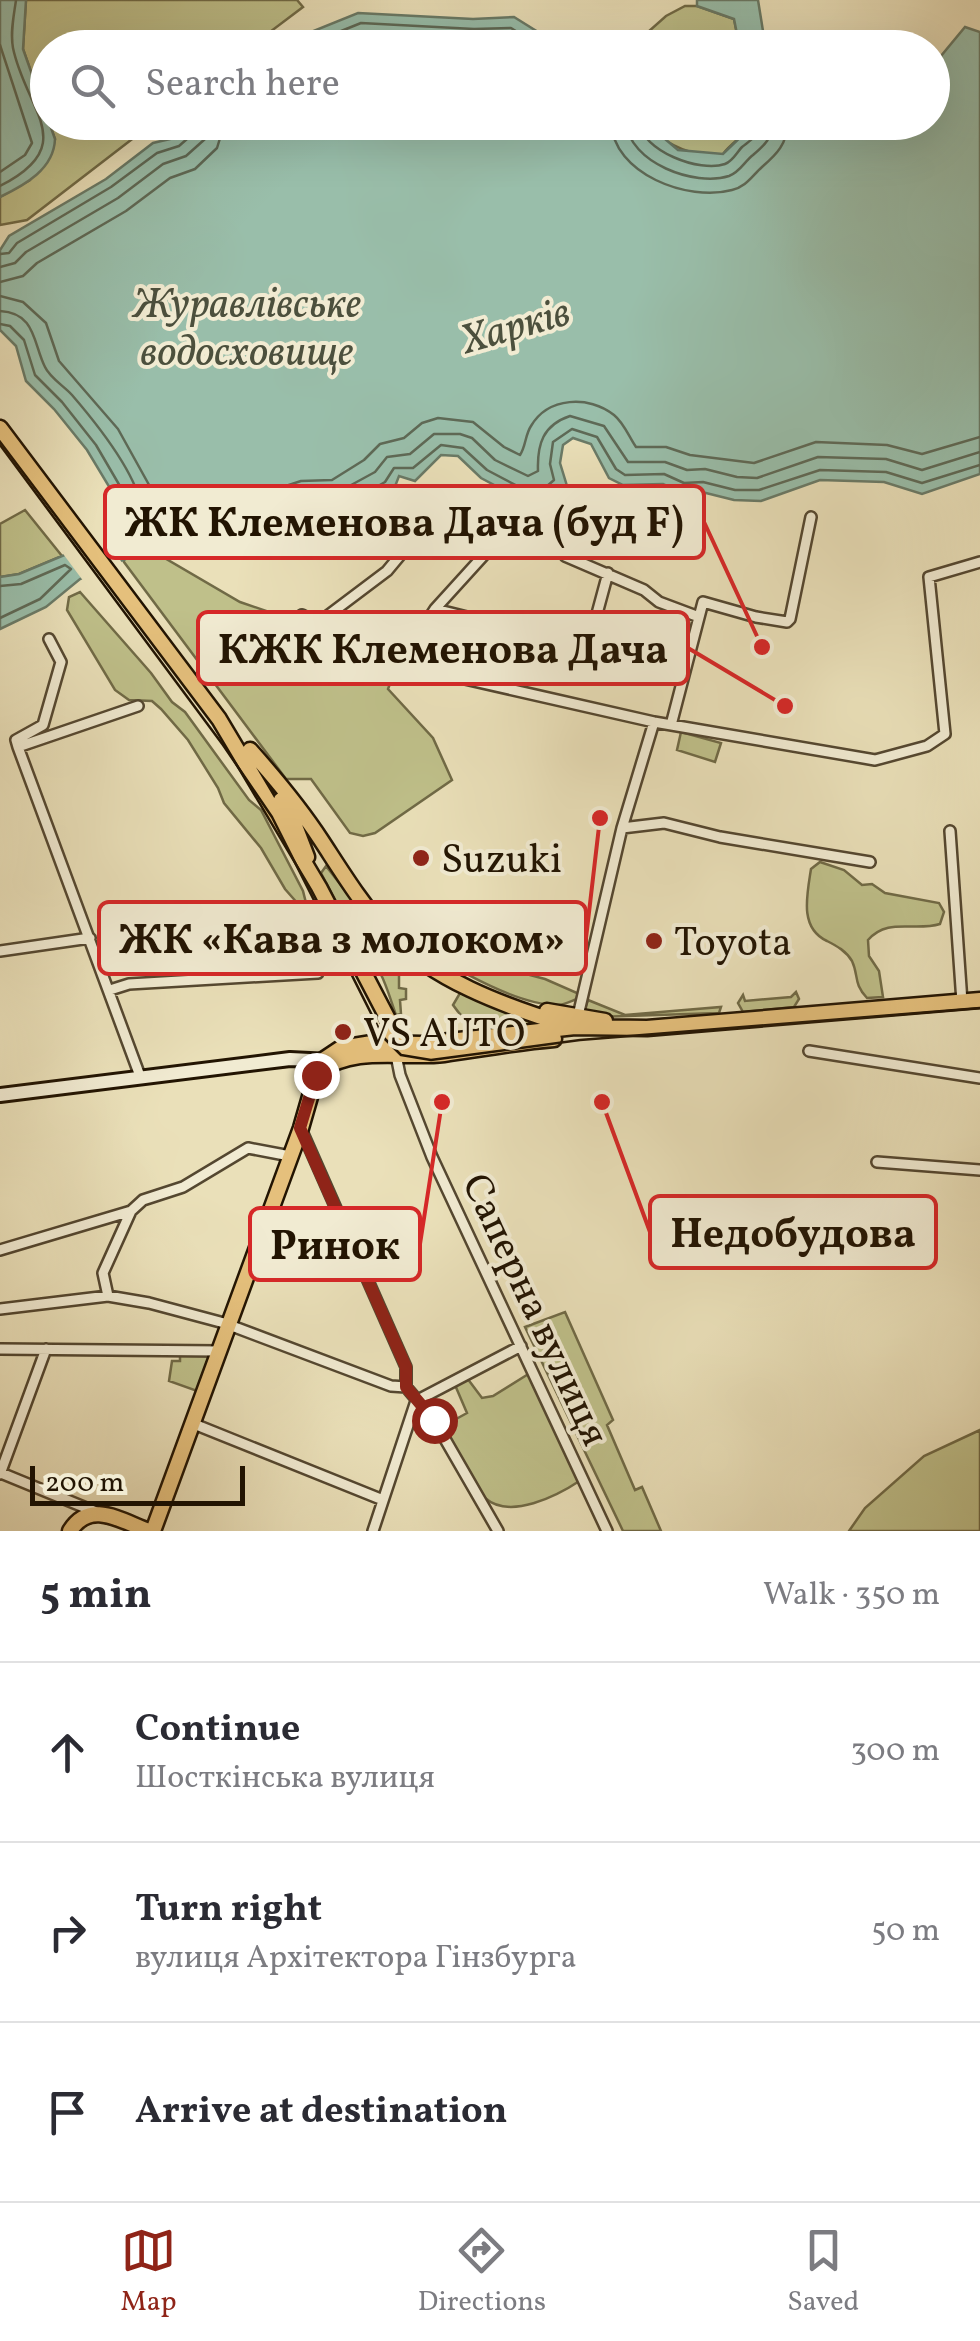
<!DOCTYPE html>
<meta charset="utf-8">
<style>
:root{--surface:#fff;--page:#f2f2f3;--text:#2b2b33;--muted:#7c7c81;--line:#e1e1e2;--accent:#8f2418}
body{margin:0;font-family:Vollkorn,serif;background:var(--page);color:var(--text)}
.scale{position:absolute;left:30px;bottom:25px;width:215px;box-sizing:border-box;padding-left:10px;border:5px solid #221402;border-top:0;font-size:28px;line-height:35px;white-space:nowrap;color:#221402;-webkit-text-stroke:8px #f1ebd2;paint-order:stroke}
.stop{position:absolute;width:30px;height:30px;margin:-22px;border:8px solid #8f2418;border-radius:50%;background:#fff}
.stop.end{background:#8f2418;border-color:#fff;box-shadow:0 2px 10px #0008}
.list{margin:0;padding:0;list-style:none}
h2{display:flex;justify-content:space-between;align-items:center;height:130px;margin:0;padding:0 40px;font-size:42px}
h2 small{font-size:32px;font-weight:400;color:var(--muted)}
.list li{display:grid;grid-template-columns:65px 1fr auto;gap:30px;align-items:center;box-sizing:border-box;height:180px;padding:0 40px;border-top:2px solid var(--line)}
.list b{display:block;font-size:38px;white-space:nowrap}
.list p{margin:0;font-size:32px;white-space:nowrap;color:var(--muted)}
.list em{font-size:32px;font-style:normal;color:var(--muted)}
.icon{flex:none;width:55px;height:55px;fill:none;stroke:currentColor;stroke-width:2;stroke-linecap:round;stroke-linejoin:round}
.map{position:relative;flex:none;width:980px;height:1531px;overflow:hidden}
.search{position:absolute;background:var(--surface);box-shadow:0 10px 40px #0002;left:30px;right:30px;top:30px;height:110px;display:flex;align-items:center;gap:25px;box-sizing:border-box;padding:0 35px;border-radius:55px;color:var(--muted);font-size:38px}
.sheet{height:670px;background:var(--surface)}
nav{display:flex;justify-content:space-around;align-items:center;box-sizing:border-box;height:140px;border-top:2px solid var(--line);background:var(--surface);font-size:28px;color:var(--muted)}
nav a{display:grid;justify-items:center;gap:5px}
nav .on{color:var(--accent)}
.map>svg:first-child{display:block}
.green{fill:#bfc08a;stroke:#706a46;stroke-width:2.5}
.water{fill:#99beaa;stroke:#697a67;stroke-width:2.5}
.pier{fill:#eae0b9}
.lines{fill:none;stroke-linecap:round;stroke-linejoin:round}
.shore{stroke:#5e6956;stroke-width:2.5}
.street-casing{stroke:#544730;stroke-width:14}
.secondary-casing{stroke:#221402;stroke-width:18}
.primary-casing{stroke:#221402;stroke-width:19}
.street{stroke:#f1ebd2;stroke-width:9}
.secondary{stroke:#f1ebd2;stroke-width:12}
.primary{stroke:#e5c07c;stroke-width:14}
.tram{stroke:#221402;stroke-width:2.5}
.route{stroke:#8f2418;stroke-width:12}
.poi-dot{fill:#8f2418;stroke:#f1ebd2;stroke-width:4}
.labels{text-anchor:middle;stroke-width:8;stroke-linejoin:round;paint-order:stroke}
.poi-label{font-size:40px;fill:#221402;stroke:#f1ebd2;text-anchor:start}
.street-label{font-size:40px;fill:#221402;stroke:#f1ebd2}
.water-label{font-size:42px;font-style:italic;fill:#4c503d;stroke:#f1ebd2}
.leader{fill:none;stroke:#d62828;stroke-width:4}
.callout-dot{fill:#d62828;stroke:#f1ebd2;stroke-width:4}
.callout{fill:#f1ebd2;stroke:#d62828;stroke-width:4}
.callout-label{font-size:42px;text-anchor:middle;font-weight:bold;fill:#221402}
</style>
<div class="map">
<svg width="980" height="1531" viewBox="0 0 980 1531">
<rect width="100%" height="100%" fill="#eae0b9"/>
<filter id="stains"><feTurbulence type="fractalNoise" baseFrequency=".002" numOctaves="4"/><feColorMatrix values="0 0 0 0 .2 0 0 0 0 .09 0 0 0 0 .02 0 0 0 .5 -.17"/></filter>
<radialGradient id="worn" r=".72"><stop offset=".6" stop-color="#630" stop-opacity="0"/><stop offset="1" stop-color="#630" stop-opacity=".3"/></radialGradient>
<path class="green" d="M26 0H297L303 7 250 47 48 48 47 118 23 49Z
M685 6H697L734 19 739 44 744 47 630 48 666 16Z
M49 123H153L27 220 0 225V197L30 180 55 139Z
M672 123H752C746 135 732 142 723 154 698 156 679 151 659 136Z
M25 510 62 556 19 574 0 577V524Z
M155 546 163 557 240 602 345 638 397 665 388 689 433 738 452 780 375 833 363 836 350 833 311 779H286L124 562V558Z
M80 592 151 673 172 702 185 712 249 800 261 810 303 891 307 907 299 905 285 889 261 848 224 803 218 788 188 740 161 709 152 701 129 700 115 690 67 610 69 597Z
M681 732 721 743 715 762 677 750Z
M820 862 844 870 862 885 872 884 885 893 939 903 944 912 940 924C914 932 888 917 868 940L869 956 879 971 883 997 867 998C853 983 859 976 852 961 846 951 837 946 827 941 799 928 807 895 811 869Z
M326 866 393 952 404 962 405 970 399 975V988L406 989V999L400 1000 401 1014 396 1015C387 990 382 965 360 948L321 873Z
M393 919 481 962 545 979 577 993 580 998C573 1000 565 1005 558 1005 514 1006 421 953 391 921Z
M796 992 799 999 794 1007 743 1012 738 1003 743 995 745 1001 791 997Z
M460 993 532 1019 531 1025C495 1029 476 1039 453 1005Z
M588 1000 625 1015 721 1007 719 1013 596 1017 584 1011Z
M565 1312 613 1420 607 1425 635 1490 642 1487 661 1531H623L525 1327Z
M180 1355 209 1356 197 1391 169 1381 172 1361H180Z
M530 1373 581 1480C557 1496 510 1520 485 1498L445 1434 447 1424 467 1413 455 1385 467 1378 482 1398 493 1396Z
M980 1430V1531H849L865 1508 924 1456Z"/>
<path class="water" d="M0 0H26L23 49 55 139C54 169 25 185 0 197Z
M697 0H758L763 31 792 47H744L739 44 734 19 697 6Z
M358 13 473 19 514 17 562 47H284L291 40Z
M965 27 980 32V474L922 494 884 482 820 480 761 501 734 500 702 492 682 493 663 484 623 485 609 478 591 444 573 438 563 445 560 463 567 486 547 498 537 496 528 503 481 478 458 456 441 455 415 481 399 476 394 489 371 498 350 514 332 520 311 517 214 549 191 541 163 557 155 546 80 579 46 607 0 629V577L19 574 120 532 122 508 87 450 54 409 26 381 16 346 0 330V250L9 236 106 179 153 143 174 138 191 122H645L678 150 723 154 748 130 752 123 932 122 933 90 941 82V56Z"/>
<path class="pier" d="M101 534 123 564 84 582 61 551Z"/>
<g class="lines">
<path class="shore" d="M0 45 32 143 25 155 0 172
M299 48 361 23 474 29 511 28 543 48
M331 48 363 36 472 42 507 40 519 48
M611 122C613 174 688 202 732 190 746 187 752 176 762 167 777 154 787 144 788 122
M626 122C629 163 695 187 729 176 740 172 744 162 753 155 765 145 772 138 773 122
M639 122C642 151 700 173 725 164 733 161 737 152 742 147 752 139 759 136 760 122
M0 186C81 145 26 111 13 48 10 32 14 15 16 0
M0 254 9 253 17 243 111 187 157 153 179 146 195 132 197 122
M0 267 15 263 26 252 118 198 163 164 186 156 205 139 210 122
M0 282 23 276 37 263 126 211 170 178 195 169 217 148 225 122
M0 296 23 302 46 323 59 361 118 429 163 510 191 503 215 509 301 481 332 480 364 460 380 444 404 438 422 423 438 418 473 422 504 447 520 455C526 446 525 435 531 426 548 397 589 395 614 415 624 423 629 437 636 447H666L690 455 754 463 816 442 887 445 922 454 980 437
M0 311C36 313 33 343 45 367 50 378 64 386 72 395 97 424 145 482 143 521L147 524 166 526 193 519 215 525 305 496H331L375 472 387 457 410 454 434 434H460L472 438 495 460 528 476 538 471C537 444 543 425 570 416L604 426 628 462H665L687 470 705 469 737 477 757 478 818 457 886 459 922 470 980 452
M0 324 10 326 24 340 35 375 62 402 96 445 131 505 128 538 132 543 155 536 168 542 190 531 215 538 308 508 331 509 345 505 385 482 394 468H413L441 445 463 448 487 470 525 490 546 487 554 480 550 464 553 442 572 429 597 437 616 469 625 475 664 474 684 483 703 482 735 490H759L820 470 886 472 922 483 980 465
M0 586 21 584 65 565 71 569 40 599 0 618"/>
<g class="street-casing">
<path id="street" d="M565 556 644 590 659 602 699 617
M435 609 588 647 608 573
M302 615 399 664 654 722 875 760 927 746 945 734 929 577 980 562
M318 623 387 571 407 547 450 519
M399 664 435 609 504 533 516 511
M138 706 18 747 140 1076
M671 725 703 602 756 617 787 622 790 619 811 517
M18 747 16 740 43 725 61 662 49 639
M622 828 664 823 720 837 870 862
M950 831 962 1002
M0 951 90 938
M110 990 129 984 318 973
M577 1020 622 828 654 722
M809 1051 980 1078
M396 1055 400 1075 432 1157 607 1531
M301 1129 406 1367V1387L434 1420 498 1531
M877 1162 980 1170
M0 1250 131 1211
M108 1296 103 1273 131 1211 143 1200 183 1187 248 1148 290 1156
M0 1309 108 1296 149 1303 224 1323 391 1386 406 1387
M0 1349 220 1351
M194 1424 383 1500
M1 1473 96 1512
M0 1474 46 1349
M373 1531 416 1401 521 1346"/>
</g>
<g class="secondary-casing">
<path id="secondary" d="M0 1095 290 1059 330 1061"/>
</g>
<g class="primary-casing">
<path id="primary" d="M0 428 219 719 319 887 389 1021 396 1055
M250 750C275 778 300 808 321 840 342 872 362 905 388 933 434 980 502 1005 563 1024
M281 800 292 818 307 857
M547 1011 605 1021
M320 1071C355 1045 404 1059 444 1054 481 1049 517 1042 554 1039
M70 1531C90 1499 121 1521 149 1531
M153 1531 301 1128 320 1062 341 1048 372 1043 422 1044 575 1027 647 1028 980 1000"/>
</g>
<use href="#street" class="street"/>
<use href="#secondary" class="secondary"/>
<use href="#primary" class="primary"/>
<path class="tram" d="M0 445 223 745 272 817 383 1037 401 1055 431 1060 580 1040 980 1008"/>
</g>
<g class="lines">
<path class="route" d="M316 1075 300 1128 406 1367V1387L434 1420"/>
</g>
<g class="poi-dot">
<circle cx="421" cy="858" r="10"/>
<circle cx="654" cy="941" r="10"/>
<circle cx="343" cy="1032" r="10"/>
</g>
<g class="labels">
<g class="poi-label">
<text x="441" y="872">Suzuki</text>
<text x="674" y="955">Toyota</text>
<text x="363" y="1046">VS AUTO</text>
</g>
<g class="street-label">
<text transform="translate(537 1309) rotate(65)" y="14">Саперна вулиця</text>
</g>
<g class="water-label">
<text x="247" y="317">Журавлівське<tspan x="247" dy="48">водосховище</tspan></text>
<text transform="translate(515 324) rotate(-16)" y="15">Харків</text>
</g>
</g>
<path class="leader" d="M762 647L704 522M785 706L688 648M600 818L586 938M602 1102L650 1232M442 1102L420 1244"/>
<g class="callout-dot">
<circle cx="762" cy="647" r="10"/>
<circle cx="785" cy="706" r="10"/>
<circle cx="600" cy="818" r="10"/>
<circle cx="602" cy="1102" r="10"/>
<circle cx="442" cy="1102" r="10"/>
</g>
<g class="callout">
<rect x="105" y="486" width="599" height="72" rx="10"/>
<rect x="198" y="612" width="490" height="72" rx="10"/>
<rect x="99" y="902" width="487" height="72" rx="10"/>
<rect x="650" y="1196" width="286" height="72" rx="10"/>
<rect x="250" y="1208" width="170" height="72" rx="10"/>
</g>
<g class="callout-label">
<text x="404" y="536">ЖК Клеменова Дача (буд F)</text>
<text x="443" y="663">КЖК Клеменова Дача</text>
<text x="342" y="953">ЖК «Кава з молоком»</text>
<text x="793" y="1247">Недобудова</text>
<text x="335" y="1259">Ринок</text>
</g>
<rect width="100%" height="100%" filter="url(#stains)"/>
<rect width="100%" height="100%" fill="url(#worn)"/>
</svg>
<div class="scale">200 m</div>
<div class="stop" style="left:434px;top:1420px"></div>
<div class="stop end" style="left:316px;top:1075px"></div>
<div class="search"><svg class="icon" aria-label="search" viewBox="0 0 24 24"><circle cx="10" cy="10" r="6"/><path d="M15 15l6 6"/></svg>Search here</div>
</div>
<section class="sheet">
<h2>5 min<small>Walk · 350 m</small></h2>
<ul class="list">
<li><svg class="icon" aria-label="ahead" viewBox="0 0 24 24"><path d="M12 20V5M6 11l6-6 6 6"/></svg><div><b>Continue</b><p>Шосткінська вулиця</p></div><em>300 m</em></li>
<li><svg class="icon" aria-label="right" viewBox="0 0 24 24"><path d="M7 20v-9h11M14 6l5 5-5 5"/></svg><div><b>Turn right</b><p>вулиця Архітектора Гінзбурга</p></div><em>50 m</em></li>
<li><svg class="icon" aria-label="arrive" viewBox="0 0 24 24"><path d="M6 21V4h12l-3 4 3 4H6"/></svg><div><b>Arrive at destination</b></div></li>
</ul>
</section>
<nav>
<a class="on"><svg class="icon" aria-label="map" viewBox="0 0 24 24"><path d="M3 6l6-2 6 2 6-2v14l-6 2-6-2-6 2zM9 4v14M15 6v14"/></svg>Map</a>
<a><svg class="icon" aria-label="directions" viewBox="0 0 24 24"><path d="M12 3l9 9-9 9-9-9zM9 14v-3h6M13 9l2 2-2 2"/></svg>Directions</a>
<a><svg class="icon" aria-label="saved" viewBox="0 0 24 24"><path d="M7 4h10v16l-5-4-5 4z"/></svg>Saved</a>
</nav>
